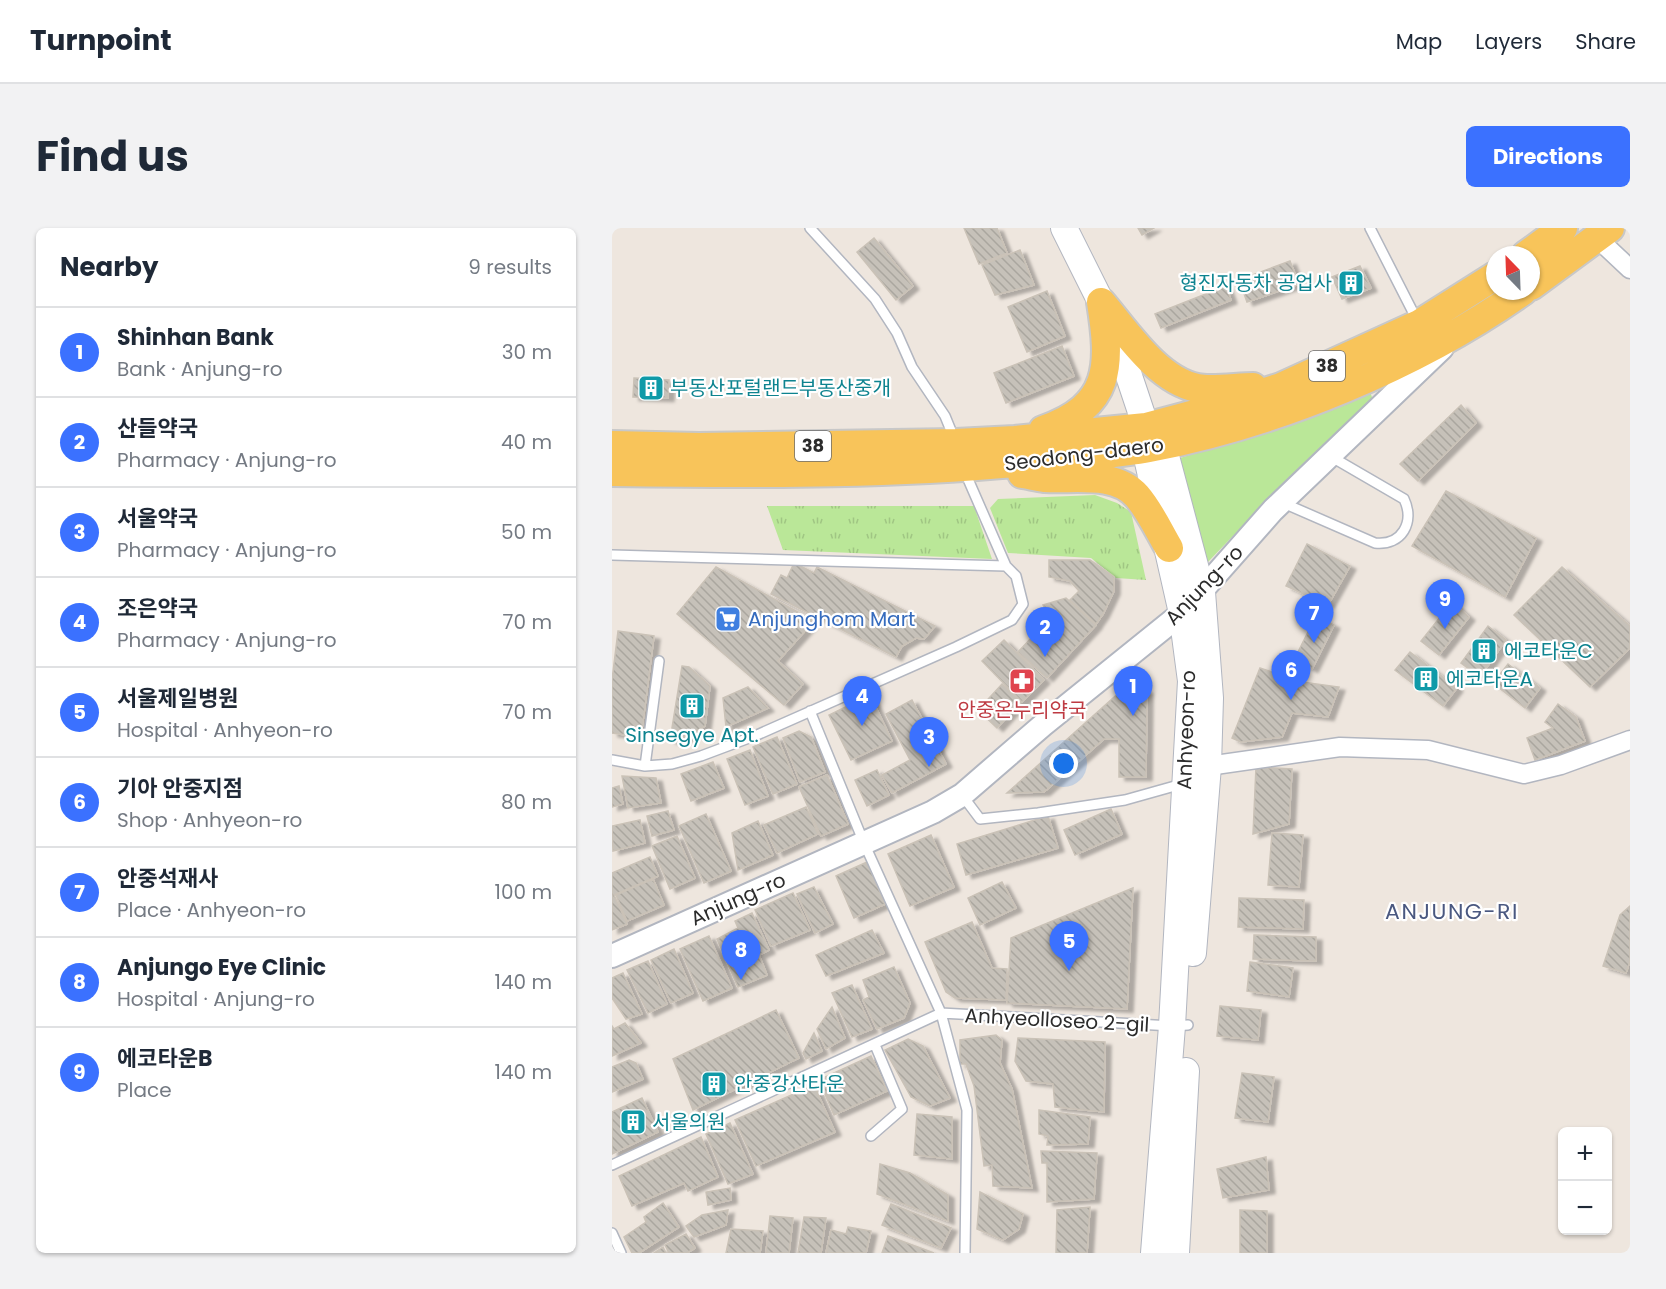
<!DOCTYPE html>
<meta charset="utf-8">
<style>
:root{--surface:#fff;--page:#f2f2f3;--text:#1f2937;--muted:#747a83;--line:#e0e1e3;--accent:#3b71ff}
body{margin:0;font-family:Poppins,"Noto Sans KR",sans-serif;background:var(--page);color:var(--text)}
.controls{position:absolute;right:18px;bottom:18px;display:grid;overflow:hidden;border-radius:9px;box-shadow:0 2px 4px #0004}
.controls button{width:54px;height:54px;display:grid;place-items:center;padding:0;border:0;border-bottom:2px solid var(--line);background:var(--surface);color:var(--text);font:30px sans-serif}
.compass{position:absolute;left:874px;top:18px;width:54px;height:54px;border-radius:50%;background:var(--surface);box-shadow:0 2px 4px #0004;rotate:337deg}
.you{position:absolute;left:452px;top:536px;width:21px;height:21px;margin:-15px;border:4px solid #fff;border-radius:50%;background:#1a73e8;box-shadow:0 0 0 9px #1a73e833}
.badge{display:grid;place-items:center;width:39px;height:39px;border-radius:50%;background:var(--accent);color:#fff;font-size:20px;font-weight:700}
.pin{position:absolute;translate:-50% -50px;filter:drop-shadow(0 2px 3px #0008)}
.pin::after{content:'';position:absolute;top:32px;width:21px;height:18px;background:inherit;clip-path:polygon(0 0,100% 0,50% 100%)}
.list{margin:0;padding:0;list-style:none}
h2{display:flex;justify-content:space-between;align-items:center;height:78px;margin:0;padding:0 24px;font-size:26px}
h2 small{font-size:20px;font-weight:400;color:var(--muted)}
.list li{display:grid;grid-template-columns:39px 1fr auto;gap:18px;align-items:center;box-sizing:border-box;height:90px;padding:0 24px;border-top:2px solid var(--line)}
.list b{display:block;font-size:22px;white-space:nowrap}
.list p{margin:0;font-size:20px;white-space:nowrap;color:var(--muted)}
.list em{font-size:20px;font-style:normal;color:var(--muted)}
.map{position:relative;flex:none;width:1018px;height:1025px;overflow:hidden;border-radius:9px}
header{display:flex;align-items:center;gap:36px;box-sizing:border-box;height:84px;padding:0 30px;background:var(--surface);border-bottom:2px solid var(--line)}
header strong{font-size:28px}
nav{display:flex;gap:33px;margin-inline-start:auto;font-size:21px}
.intro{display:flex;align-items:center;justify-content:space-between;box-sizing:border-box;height:144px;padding:0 36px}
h1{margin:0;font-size:42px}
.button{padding:15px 27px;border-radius:9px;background:var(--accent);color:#fff;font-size:21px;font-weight:700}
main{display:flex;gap:36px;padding:0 36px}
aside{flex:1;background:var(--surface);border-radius:9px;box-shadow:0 2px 4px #0004}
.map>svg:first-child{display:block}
.grass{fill:url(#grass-tufts)}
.park{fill:#bae798}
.building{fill:url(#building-back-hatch);stroke:#cac2b7;stroke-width:1.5;filter:url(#shadow)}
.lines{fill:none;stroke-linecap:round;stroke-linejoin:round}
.service-casing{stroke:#b2b6c0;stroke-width:12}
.minor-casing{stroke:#b2b6c0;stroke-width:21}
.tertiary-casing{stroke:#b2b6c0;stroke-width:26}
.secondary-casing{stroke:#b2b6c0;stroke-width:28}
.primary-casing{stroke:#c8c8c8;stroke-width:32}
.service{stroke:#fff;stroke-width:9}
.minor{stroke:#fff;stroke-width:18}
.tertiary{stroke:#fff;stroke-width:22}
.secondary{stroke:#fff;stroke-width:26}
.primary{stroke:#f8c45a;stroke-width:28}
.labels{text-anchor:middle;stroke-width:4.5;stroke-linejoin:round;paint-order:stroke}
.shield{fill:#fff;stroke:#6b6b6b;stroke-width:1.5}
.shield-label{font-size:18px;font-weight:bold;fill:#2c2c2c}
.culture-label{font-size:20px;fill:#0d838f;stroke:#fff;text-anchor:start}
.street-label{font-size:20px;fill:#2c2c2c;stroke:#fff}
.shop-label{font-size:20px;fill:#366cbe;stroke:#fff;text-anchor:start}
.health-label{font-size:20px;fill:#be3a42;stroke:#fff}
.quarter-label{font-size:22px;letter-spacing:1.5px;fill:#4a5880;stroke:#fff}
</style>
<header>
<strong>Turnpoint</strong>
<nav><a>Map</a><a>Layers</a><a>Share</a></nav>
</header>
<div class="intro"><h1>Find us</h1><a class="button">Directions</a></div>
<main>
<aside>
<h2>Nearby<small>9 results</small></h2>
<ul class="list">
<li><span class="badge">1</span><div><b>Shinhan Bank</b><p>Bank · Anjung-ro</p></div><em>30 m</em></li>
<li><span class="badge">2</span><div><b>산들약국</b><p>Pharmacy · Anjung-ro</p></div><em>40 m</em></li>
<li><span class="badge">3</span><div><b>서울약국</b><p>Pharmacy · Anjung-ro</p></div><em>50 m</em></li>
<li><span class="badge">4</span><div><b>조은약국</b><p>Pharmacy · Anjung-ro</p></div><em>70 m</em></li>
<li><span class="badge">5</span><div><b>서울제일병원</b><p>Hospital · Anhyeon-ro</p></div><em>70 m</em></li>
<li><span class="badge">6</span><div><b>기아 안중지점</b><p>Shop · Anhyeon-ro</p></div><em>80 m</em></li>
<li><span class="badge">7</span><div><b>안중석재사</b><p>Place · Anhyeon-ro</p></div><em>100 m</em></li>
<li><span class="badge">8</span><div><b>Anjungo Eye Clinic</b><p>Hospital · Anjung-ro</p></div><em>140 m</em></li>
<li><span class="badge">9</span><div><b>에코타운B</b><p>Place</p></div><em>140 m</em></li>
</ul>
</aside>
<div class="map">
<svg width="1018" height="1025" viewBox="0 0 1018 1025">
<defs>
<pattern id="grass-tufts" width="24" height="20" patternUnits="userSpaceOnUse" patternTransform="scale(1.5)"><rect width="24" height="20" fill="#bae798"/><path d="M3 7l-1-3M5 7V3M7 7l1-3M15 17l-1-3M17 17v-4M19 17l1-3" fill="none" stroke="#a0c683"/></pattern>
<pattern id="building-back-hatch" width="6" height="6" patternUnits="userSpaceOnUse" patternTransform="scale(1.5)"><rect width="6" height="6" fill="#c6c1b9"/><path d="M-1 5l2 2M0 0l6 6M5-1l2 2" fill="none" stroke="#aaa69f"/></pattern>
<filter id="shadow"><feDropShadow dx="6" dy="3.5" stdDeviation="1.5" flood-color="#0004"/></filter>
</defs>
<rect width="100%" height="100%" fill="#eee6de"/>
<path class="grass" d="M483 267 505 275 519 284 534 352 504 350 479 330 396 325 378 280 386 271Z
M155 278H362L380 331 171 322Z"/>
<path class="park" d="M757 161 761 172 646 282 594 336 562 232 631 210Z"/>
<path class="building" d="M352 0H385L395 25 367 36Z
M526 0H542L530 7Z
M262 10 301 58 284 72 245 24Z
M408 22 422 57 383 67 370 37Z
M678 33 687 56 635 74 627 52Z
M748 38 759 60 730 71 720 49Z
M614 58 619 72 549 100 543 86Z
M435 63 453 108 415 124 396 79Z
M450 118 462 148 394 175 382 145Z
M22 150 57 152 56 170 21 169Z
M849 177 864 195 806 253 788 236Z
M834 263 924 310 893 369 800 318Z
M695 316 738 338 716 377 674 358Z
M437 332H478L502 349V363L491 386 484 396 458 372 467 363 458 353 437 349Z
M182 335 202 345 205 339 323 398 312 411 304 410 290 418 284 429 159 366 169 347 175 350Z
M104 339 202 393 166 433 191 456 172 477 65 386Z
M950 339 1018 398V420L978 459 902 387Z
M454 370 484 397 435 450 406 424 438 390 431 377Z
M840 374 857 389 827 427 809 413Z
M704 388 722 397 700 441 682 432Z
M876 398 894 412 868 449 849 435Z
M6 403 42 408 29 509 0 505V452Z
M392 412 432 452 410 474 370 433Z
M798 424 845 460 831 478 783 442Z
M896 436 928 460 913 480 881 455Z
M70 438 77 439 98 458 93 498 68 513 58 512Z
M648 440 690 454 727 459 716 489 680 485 670 509 629 514 620 510Z
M390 456 409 474 385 500 366 482Z
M136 459 156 480 114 499 111 470Z
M510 462H535L534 549H507V511H492L432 564 395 565Z
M258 467 280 513 239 532 217 487Z
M300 472 334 536 280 565 270 547 298 532 274 486Z
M946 476 964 489 973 513 923 532 915 510 941 500 933 494Z
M187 503 199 509 213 544 188 554 171 510Z
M165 509 185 556 161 566 141 519Z
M138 522 156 568 133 577 115 531Z
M101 534 112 560 79 573 69 546Z
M644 539 680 541 677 596 641 606Z
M265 542 277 567 255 578 243 552Z
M215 547 236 596 209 608 187 559Z
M10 548 44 550 49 575 16 580Z
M7 558 11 576 0 579V560Z
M194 579 206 606 165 625 152 597Z
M499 581 510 606 463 627 452 602Z
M56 583 62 602 40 608 35 588Z
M94 586 119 643 92 655 67 598Z
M436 588 446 620 354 647 345 616Z
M28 592 33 615 1 623 0 598Z
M146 593 161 627 126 642 120 605Z
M660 605 691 607 687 659 656 657Z
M319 607 342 659 298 678 276 626Z
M65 608 83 650 58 661 40 618Z
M38 629 46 648 2 667 15 696 0 702V645Z
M255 634 273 676 242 690 224 648Z
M41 651 52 677 15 693 4 667Z
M390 654 404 680 368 697 356 670Z
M202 659 221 696 203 705 185 666Z
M521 660 515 781 395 775 399 710Z
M181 665 198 702 159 718 143 682Z
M627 670 692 672 691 701 626 699Z
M1018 678V733L1014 745 991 738 1008 687Z
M140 685 157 722 147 727 155 747 126 759 105 711 126 700 123 693Z
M360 694 380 740 395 741 394 772 343 770 334 764 313 714Z
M260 702 272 725 214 748 204 727Z
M642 707 704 709V733L641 731Z
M97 708 120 760 91 773 68 721Z
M62 721 81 765 59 775 39 732Z
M36 733 55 776 36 785 15 742Z
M638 734 681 740 677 769 635 763Z
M282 739 298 775 292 790 265 801 251 772 257 769 251 752Z
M11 745 30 786 14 791 0 770V750Z
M240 757 260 801 240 809 220 765Z
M608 778 649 782 646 812 605 808Z
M220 779 233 810 214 821 205 801Z
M164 782 187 830 81 882 61 831Z
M13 795 29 815 0 828V798L2 801Z
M202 805 210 823 194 831 191 825Z
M384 807 390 812 388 835 400 861 420 960 381 958 380 937 372 938 362 858 354 836H348V812Z
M406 810 493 814 492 884 443 879 441 856 414 853 403 833Z
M296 811 311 818 338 870 318 878 299 869 273 822Z
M259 828 275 863 222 887 207 852Z
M17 832 24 835 31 851 0 864V839Z
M630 845 662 849 656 894 623 890Z
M202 857 223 904 144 938 123 892Z
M30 870 46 904 0 926V884Z
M427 882 478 889 476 916 435 917 436 908 427 906Z
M305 886 340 889V931L302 927Z
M118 895 141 946 116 956 94 906Z
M89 909 106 949 76 963 72 955 20 978 7 948Z
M429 923 485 925 482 971 435 974V935H430Z
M654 929 657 962 611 970 605 941Z
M268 936 298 945 336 967V993L265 966Z
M118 960 119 972 96 977 94 964Z
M368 964 411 986 407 1001 391 1012 365 1001Z
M51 975 67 999 27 1025H20L12 1009 34 994 32 989Z
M279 976 339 1000 329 1020 270 997Z
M478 979 475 1025H444L445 982Z
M116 982 114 997 82 1009 74 998 90 987Z
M628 982 655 983V1025H628Z
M158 988 181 990 177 1025H154Z
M192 989 214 990 209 1025H186Z
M236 999 259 1003 254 1025H214L219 1002 234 1006Z
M119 1001 151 1003 148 1025H114Z
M74 1006 83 1020 75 1025H57L53 1017Z
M276 1008 322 1025H270Z
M51 1019 54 1025H42Z"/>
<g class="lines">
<g class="service-casing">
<path id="service" d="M198 0 263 71 285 105 300 139 333 188 342 210
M758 0 806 94
M352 242 394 338
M669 274 763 315C790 318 803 294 792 271L718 228
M0 327 394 338 404 348 411 376 400 392 344 419 145 507 89 528 60 536 33 538 0 532
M198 483 252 615 329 785 355 882 353 1025
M33 538 47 433
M350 567 368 591 426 585 513 572 570 556
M259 908 290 881 263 817
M0 937 329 785 560 798 576 797
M0 1005 9 1025"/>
</g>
<g class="minor-casing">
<path id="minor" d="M985 10 1018 41
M596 538 728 519 816 522 912 546 949 537 1018 512"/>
</g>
<g class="tertiary-casing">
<path id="tertiary" d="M0 728 321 584 350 567 431 497 570 385 661 282 830 120"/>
</g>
<g class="secondary-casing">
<path id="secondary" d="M452 0 489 74 511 130 534 199 533 221 570 385 579 453 560 798 542 1025
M538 203 551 217 590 364 598 470 596 538 581 725
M564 1025 574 843"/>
</g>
<g class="primary-casing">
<path id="primary" d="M914 27 951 0
M919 58 998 0
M489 74C514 103 545 152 585 160 599 163 626 159 641 159
M431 202C500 178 499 138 489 74
M0 217 87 219 344 215 403 212 534 199 594 183 669 159 807 96 883 48
M0 244C147 246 295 247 442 231 473 227 506 226 537 220 664 196 805 138 911 63
M410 246C417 247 425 249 433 250 462 252 503 243 525 268 538 283 547 303 557 320"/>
</g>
<use href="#service" class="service"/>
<use href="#minor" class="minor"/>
<use href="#tertiary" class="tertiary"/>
<use href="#secondary" class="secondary"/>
<use href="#primary" class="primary"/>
</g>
<defs>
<g id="building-square" transform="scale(1.35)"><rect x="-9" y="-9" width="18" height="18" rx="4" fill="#0f9aa8" stroke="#fff"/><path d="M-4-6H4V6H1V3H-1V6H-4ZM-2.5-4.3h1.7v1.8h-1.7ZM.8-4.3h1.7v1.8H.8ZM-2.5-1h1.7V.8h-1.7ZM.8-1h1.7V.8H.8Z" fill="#fff"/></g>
<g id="supermarket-square" transform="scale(1.35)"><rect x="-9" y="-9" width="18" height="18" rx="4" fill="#3f7fe0" stroke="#fff"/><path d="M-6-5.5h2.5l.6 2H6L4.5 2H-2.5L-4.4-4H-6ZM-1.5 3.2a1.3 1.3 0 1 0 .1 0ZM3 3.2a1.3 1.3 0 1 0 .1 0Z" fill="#fff"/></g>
<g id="pharmacy-square" transform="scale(1.35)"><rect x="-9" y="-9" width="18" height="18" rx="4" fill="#e0444e" stroke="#fff"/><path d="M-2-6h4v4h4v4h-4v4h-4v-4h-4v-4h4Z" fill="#fff"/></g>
</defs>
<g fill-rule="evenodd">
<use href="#building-square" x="739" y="55"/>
<use href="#building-square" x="39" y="160"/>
<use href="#supermarket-square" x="116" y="391"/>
<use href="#building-square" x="872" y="423"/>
<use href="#building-square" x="814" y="451"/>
<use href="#pharmacy-square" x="410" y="453"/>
<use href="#building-square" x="80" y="478"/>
<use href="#building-square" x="102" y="856"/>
<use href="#building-square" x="21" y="894"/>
</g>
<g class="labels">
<g class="shield">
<rect x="697" y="123" width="36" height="30" rx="4.5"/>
<rect x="183" y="203" width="36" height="30" rx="4.5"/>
</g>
<g class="shield-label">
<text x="715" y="144">38</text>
<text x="201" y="224">38</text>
</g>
<g class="culture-label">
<text x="720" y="62" text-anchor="end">형진자동차 공업사</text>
<text x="58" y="167">부동산포털랜드부동산중개</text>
<text x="892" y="430">에코타운C</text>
<text x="834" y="458">에코타운A</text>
<text x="80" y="514" text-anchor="middle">Sinsegye Apt.</text>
<text x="122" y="863">안중강산타운</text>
<text x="40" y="901">서울의원</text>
</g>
<g class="street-label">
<text transform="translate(472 226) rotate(-7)" y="7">Seodong-daero</text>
<text transform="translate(592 357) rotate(-46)" y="7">Anjung-ro</text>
<text transform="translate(574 502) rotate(-88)" y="7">Anhyeon-ro</text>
<text transform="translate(126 671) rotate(-24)" y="7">Anjung-ro</text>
<text transform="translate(445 792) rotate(3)" y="7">Anhyeolloseo 2-gil</text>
</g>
<g class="shop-label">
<text x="136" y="398">Anjunghom Mart</text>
</g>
<g class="health-label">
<text x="410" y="489">안중온누리약국</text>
</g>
<g class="quarter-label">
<text x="840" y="691">ANJUNG-RI</text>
</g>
</g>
</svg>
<div class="controls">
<button>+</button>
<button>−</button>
</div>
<svg class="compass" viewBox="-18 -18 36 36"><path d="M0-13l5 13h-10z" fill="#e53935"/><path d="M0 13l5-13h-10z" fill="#747a83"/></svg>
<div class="you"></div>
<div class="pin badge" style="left:521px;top:488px">1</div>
<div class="pin badge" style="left:433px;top:429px">2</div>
<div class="pin badge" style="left:317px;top:539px">3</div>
<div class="pin badge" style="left:250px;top:498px">4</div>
<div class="pin badge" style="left:457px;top:743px">5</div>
<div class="pin badge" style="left:679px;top:472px">6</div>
<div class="pin badge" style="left:702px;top:415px">7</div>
<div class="pin badge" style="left:129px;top:752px">8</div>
<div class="pin badge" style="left:833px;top:401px">9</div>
</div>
</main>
